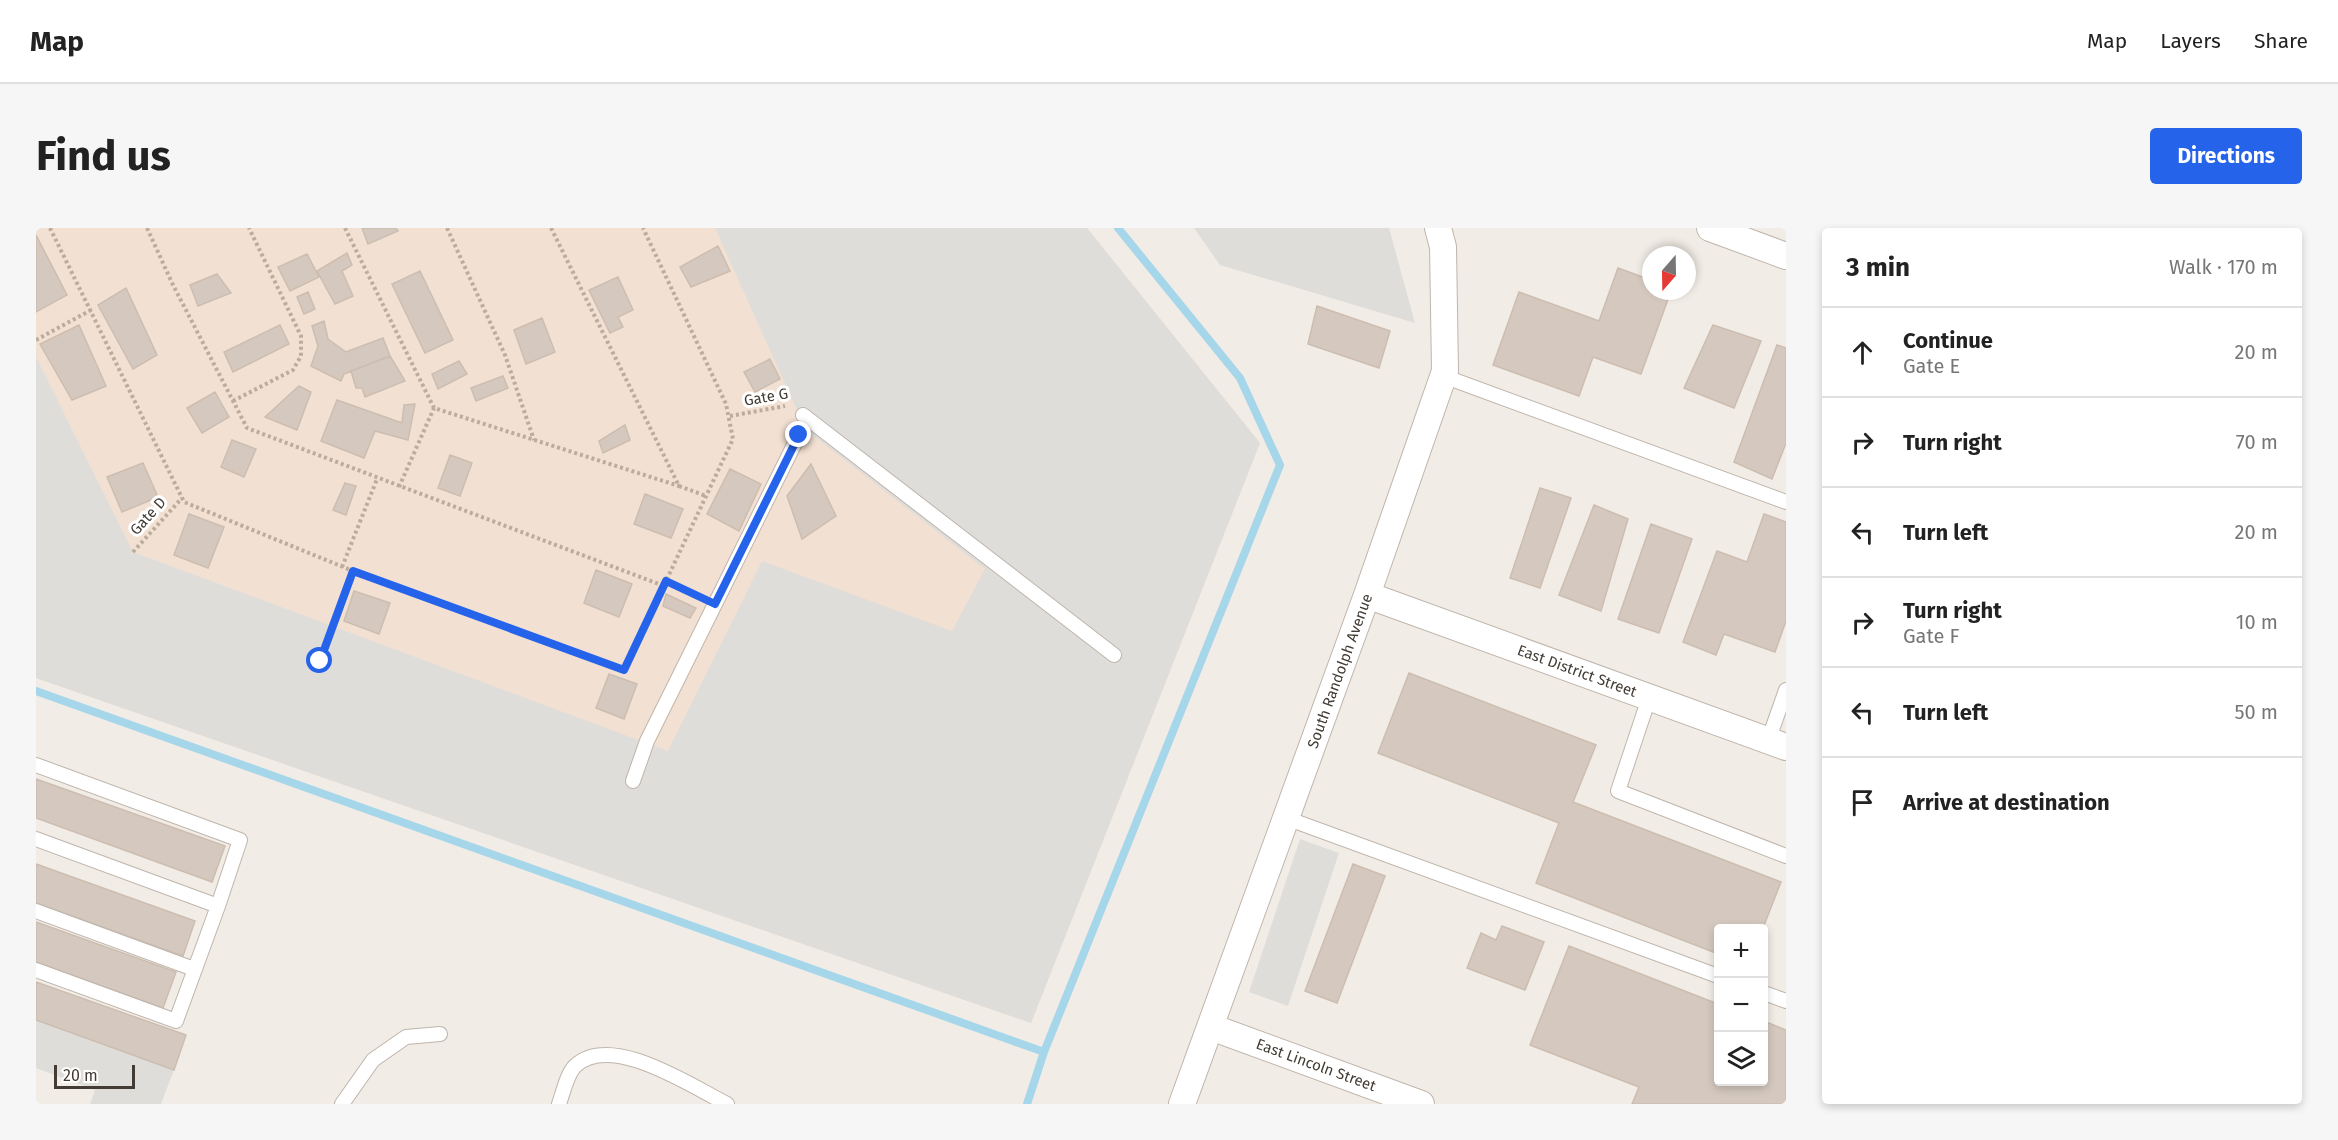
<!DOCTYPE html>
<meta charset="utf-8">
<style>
:root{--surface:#fff;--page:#f6f6f6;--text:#222;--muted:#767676;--line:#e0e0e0;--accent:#2563eb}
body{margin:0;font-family:"Fira Sans",sans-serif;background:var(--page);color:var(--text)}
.controls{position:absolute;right:18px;bottom:18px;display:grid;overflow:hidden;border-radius:6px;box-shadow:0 3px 9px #0003}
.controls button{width:54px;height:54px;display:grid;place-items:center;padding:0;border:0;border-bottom:2px solid var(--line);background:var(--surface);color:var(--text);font:30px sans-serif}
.compass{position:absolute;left:1606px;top:18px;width:54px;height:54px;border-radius:50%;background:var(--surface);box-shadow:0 3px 9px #0003;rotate:200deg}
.scale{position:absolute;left:18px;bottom:15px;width:81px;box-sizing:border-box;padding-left:6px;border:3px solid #433c35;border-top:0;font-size:16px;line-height:21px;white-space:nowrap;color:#433c35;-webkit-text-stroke:4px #fff;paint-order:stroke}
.stop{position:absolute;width:18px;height:18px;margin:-14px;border:4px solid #2563eb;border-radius:50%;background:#fff}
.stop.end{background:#2563eb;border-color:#fff;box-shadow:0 2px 6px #0008}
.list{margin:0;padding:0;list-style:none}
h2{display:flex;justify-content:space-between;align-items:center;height:78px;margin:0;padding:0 24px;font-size:26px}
h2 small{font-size:20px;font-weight:400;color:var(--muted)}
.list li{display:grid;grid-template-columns:39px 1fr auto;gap:18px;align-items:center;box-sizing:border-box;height:90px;padding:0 24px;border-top:2px solid var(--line)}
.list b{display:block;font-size:22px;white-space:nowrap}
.list p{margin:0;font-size:20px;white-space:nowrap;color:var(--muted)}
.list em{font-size:20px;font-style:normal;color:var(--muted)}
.icon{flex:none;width:33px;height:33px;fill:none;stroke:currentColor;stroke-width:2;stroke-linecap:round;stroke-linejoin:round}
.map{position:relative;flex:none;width:1750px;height:876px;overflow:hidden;border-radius:6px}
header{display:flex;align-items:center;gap:36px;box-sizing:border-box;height:84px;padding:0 30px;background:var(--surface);border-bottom:2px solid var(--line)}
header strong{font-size:28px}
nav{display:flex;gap:33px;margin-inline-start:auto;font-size:21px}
.intro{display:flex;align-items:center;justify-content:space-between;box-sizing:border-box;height:144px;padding:0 36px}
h1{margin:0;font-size:42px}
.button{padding:15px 27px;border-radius:6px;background:var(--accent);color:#fff;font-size:21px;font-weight:700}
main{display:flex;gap:36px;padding:0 36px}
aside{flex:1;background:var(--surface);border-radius:6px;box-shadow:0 3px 9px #0003}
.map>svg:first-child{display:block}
.commercial{fill:#f2e0d2}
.parking{fill:#dfddda}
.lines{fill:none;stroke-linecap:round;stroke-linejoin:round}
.stream{stroke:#a6d6ea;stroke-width:8}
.building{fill:#d5c9bf;stroke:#ccbdb0;stroke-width:1.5}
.service-casing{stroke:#bfb5ac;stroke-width:16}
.minor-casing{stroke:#bfb5ac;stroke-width:28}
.path{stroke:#bcac9b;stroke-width:4;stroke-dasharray:3 3;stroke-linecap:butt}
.service{stroke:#fff;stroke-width:14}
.minor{stroke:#fff;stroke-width:26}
.route{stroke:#2563eb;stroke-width:8}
.labels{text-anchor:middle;stroke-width:6;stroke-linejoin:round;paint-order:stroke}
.street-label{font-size:15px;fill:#433c35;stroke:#fff}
</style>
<header>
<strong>Map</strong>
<nav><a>Map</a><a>Layers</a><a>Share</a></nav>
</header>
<div class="intro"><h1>Find us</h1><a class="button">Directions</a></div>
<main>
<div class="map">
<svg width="1750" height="876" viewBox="0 0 1750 876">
<rect width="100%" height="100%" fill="#f1ece5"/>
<path class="commercial" d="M0 0H1051L1224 215 995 795 0 450Z"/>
<path class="parking" d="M679 0H1051L1224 215 995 795 0 450V129L97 324 632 523 726 333 916 403 949 341 770 202Z
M1158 0H1353L1379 95 1184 37Z
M1264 611 1303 625 1252 778 1213 764Z
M0 792 138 842 125 876H54L59 862 0 840Z"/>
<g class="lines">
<path class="stream" d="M0 463 1008 824 991 876
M1008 824 1244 237 1204 150 1082 0"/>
</g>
<path class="building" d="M326 0H360L362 3 332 16Z
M0 7 31 67 0 84Z
M682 18 694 43 655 59 644 39Z
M311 25 316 37 306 43 317 68 299 76 281 43Z
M271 26 283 49 254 63 242 39Z
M1582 40 1615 52V63H1635L1605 146 1557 129 1543 168 1457 137 1483 64 1563 93Z
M384 43 417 112 389 125 356 56Z
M181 46 195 65 162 78 154 57Z
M582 49 597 82 582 89 587 99 574 105 553 62Z
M90 60 121 127 97 141 62 77Z
M272 64 279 81 268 86 261 69Z
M1281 78 1354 103 1343 140 1272 116Z
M506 90 519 124 490 136 478 102Z
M288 93 292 111 310 124 347 110 354 128 308 146 305 153 275 138 282 118 276 98Z
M43 97 70 158 36 172 4 116Z
M244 97 253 116 197 144 188 124Z
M1677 97 1725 113 1698 180 1648 160Z
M1741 117 1750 120V215L1736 251 1698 234Z
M354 128 369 153 329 169 326 160H320L315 143Z
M734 131 744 151 719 164 708 144Z
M423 133 431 146 402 161 396 146Z
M467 148 472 160 440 173 435 160Z
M263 158 275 164 261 202 229 189Z
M179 164 193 189 166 205 151 180Z
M301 172 366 195 368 177 379 176 372 212 339 203 328 230 285 213Z
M589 197 594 212 567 225 563 213Z
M196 212 220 221 208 249 185 239Z
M414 227 436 235 424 268 402 260Z
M107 235 122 269 86 284 71 249Z
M775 236 800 288 766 311 751 268Z
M694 241 725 256 703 303 671 286Z
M309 255 320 258 310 287 297 282Z
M1504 260 1535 270 1504 360 1474 350Z
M609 266 647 281 635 310 598 296Z
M1558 277 1592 291 1565 383 1523 367Z
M153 286 188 299 172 340 138 327Z
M1728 286 1750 294V393L1739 424 1688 406 1680 427 1647 414 1681 323 1711 334Z
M1615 296 1656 311 1623 405 1582 391Z
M560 342 596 356 583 389 548 375Z
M318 363 354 375 343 406 308 393Z
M630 366 660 380 654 390 627 378Z
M1373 445 1560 517 1537 574 1745 654 1727 700H1682V726L1500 655 1523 595 1342 525Z
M573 446 601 456 588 491 560 480Z
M0 551 189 618 176 654 0 590Z
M0 636 159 693 147 728 0 675Z
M1317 636 1349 648 1301 775 1269 763Z
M0 694 140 744 127 780 0 734Z
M1466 698 1508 714 1489 762 1431 740 1445 705 1460 712Z
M1533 718 1682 776V854H1728V793L1750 802V876H1596L1603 859 1494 817Z
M0 754 150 807 138 842 0 792Z"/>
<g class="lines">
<g class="service-casing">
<path id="service" d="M1407 148 1750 274
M767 187 1078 427
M1613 470 1582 563 1750 628
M1732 513 1750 462
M0 537 204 612 182 678
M597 553 611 513 763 207
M1250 590 1682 748
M0 611 182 678 140 793 0 742
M0 683 158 741
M1728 765 1750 773
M306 876 337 832 370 809 404 806
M523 876C527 865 531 846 539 838 575 804 655 858 691 876"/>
</g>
<g class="minor-casing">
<path id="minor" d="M1674 0 1750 28
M1331 367 1750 519
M1175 799 1385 876
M1146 876 1331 367 1409 143 1407 19 1402 0"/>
</g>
<path class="path" d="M14 0 148 274 317 343 588 442 697 211 690 176 607 0
M111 0 137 57 211 200 628 358
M309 0 398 180 643 258
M411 0 469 127 498 212
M515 0 643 258 670 268
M0 112 55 82
M197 173 257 142 265 128V108L213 0
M694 188 749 178
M363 259 398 180
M97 324 146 270
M306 339 341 251
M630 353 662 370
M284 433 317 343"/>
<use href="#service" class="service"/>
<use href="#minor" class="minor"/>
</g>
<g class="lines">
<path class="route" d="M284 433 317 343 588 442 630 353 679 376 763 207"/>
</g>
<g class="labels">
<g class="street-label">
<text transform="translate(730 169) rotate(-10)" y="5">Gate G</text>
<text transform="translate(112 288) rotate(-48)" y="5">Gate D</text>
<text transform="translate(1304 443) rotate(-70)" y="5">South Randolph Avenue</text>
<text transform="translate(1541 443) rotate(20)" y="5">East District Street</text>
<text transform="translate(1280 837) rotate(20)" y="5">East Lincoln Street</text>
</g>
</g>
</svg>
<div class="controls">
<button>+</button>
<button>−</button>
<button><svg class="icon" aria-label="layers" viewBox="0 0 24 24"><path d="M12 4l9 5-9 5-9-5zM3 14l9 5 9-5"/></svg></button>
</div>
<svg class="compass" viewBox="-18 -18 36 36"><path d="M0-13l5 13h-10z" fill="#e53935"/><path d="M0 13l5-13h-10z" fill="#767676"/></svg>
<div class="scale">20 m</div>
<div class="stop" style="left:284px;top:433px"></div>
<div class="stop end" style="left:763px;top:207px"></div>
</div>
<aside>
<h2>3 min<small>Walk · 170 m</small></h2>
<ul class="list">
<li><svg class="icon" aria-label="ahead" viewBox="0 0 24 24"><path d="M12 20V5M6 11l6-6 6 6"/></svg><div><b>Continue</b><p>Gate E</p></div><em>20 m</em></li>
<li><svg class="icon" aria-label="right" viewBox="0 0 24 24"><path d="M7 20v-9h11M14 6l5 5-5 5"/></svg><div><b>Turn right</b></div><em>70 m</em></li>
<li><svg class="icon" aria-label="left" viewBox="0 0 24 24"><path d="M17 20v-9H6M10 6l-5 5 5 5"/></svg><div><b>Turn left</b></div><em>20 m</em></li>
<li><svg class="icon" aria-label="right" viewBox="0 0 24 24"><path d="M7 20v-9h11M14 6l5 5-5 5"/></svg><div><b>Turn right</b><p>Gate F</p></div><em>10 m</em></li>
<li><svg class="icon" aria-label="left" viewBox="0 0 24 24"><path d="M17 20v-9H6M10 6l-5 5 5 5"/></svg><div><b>Turn left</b></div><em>50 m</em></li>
<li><svg class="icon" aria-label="arrive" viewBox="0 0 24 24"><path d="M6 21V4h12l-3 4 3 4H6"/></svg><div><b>Arrive at destination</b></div></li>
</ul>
</aside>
</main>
